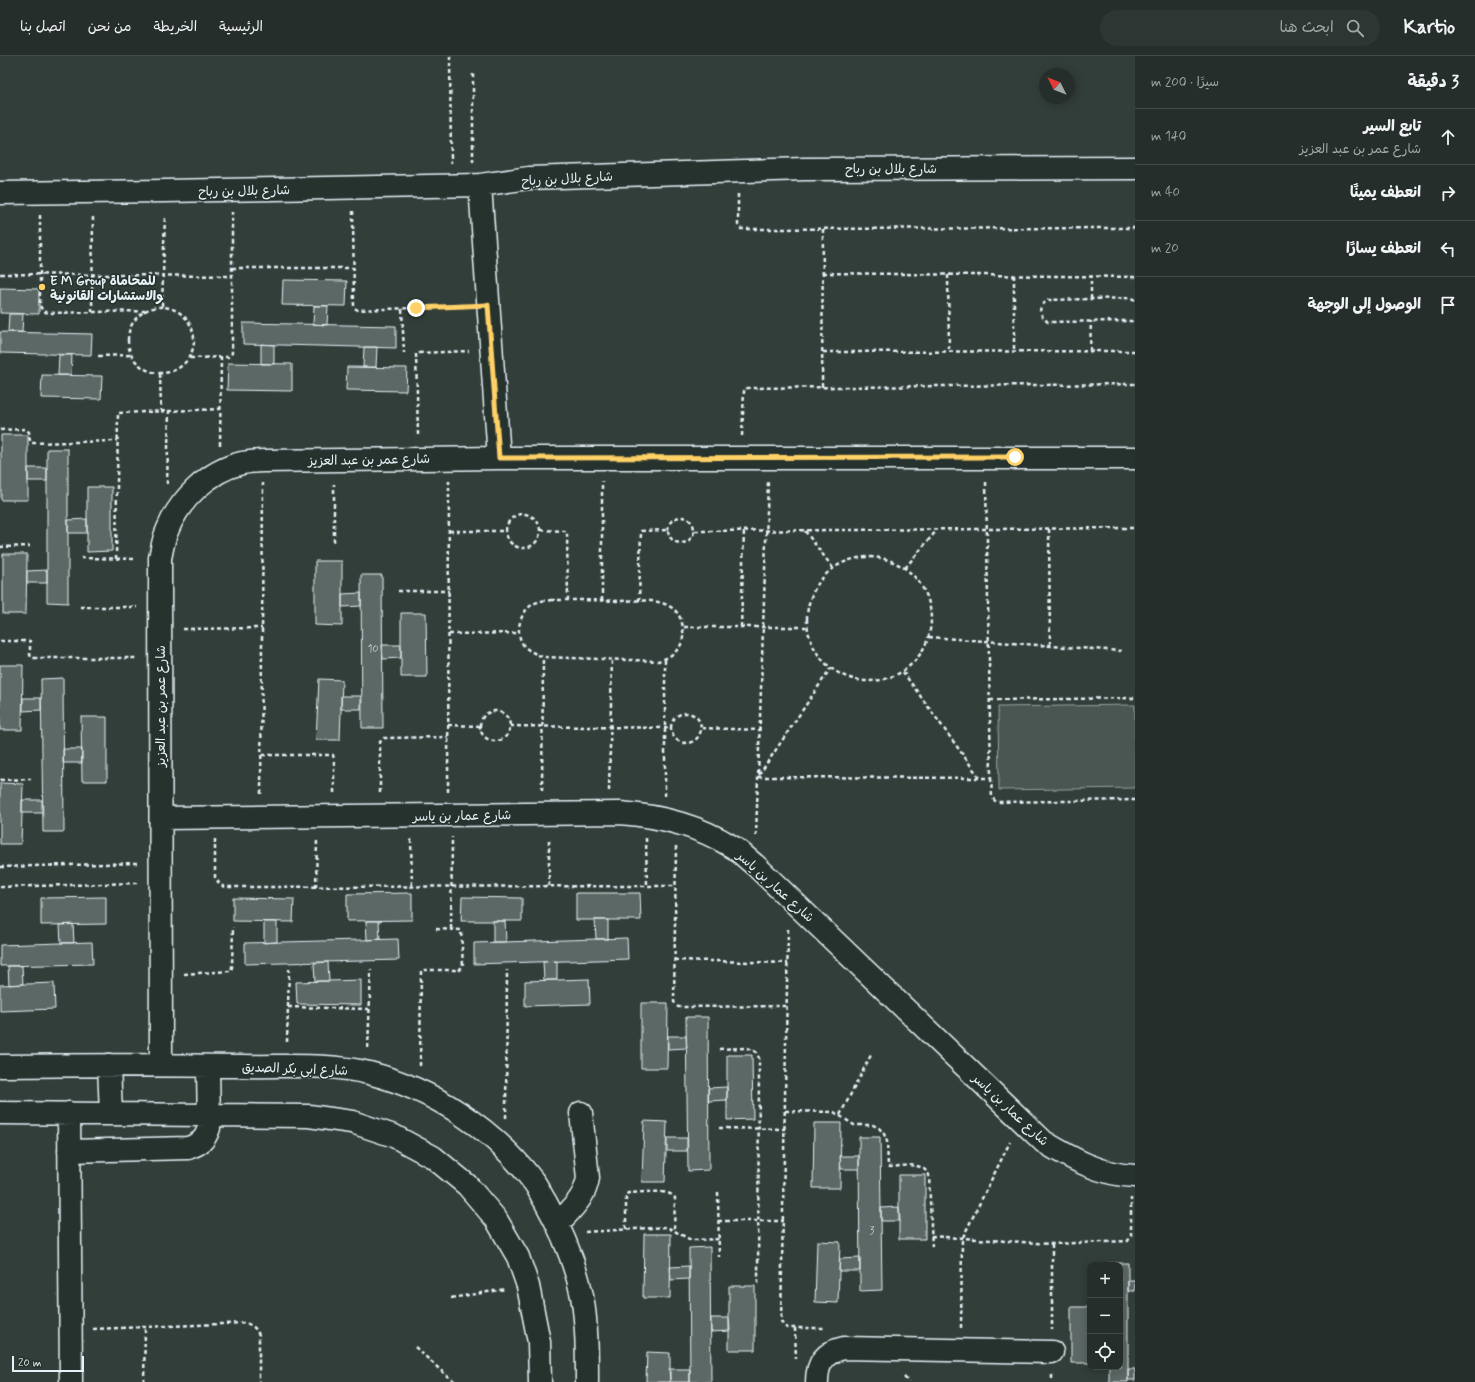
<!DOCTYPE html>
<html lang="ar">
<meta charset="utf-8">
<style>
:root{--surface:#262e2b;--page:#2e3633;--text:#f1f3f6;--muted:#a4a8a9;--line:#424a47}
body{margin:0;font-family:Mynerve,"Playpen Sans Arabic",sans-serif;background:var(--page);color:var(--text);direction:rtl}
.controls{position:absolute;right:12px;bottom:12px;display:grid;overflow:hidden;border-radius:8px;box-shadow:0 2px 10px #0003}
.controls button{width:36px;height:36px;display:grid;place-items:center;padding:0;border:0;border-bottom:1px solid var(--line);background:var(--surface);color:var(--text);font:20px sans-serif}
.compass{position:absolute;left:1039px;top:12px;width:36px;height:36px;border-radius:50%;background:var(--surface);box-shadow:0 2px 10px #0003;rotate:312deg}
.scale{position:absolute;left:12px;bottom:10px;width:72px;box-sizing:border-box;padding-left:4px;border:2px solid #e8f1f8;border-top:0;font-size:11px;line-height:14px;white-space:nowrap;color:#e8f1f8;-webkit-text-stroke:3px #26332d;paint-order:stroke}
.stop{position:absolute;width:12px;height:12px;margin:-9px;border:3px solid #ffd166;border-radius:50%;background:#fff}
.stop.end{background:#ffd166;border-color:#fff;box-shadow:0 1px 4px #0008}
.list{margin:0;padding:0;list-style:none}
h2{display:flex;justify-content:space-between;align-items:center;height:52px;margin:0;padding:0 16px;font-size:17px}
h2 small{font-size:13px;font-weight:400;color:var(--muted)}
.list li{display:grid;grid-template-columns:26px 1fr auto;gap:12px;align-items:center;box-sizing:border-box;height:56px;padding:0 16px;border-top:1px solid var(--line)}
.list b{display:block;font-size:15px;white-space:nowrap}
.list p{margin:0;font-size:13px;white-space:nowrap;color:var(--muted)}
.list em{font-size:13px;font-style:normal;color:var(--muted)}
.icon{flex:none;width:22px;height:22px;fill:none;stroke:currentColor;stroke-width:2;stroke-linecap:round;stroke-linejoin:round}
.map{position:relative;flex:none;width:1135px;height:1326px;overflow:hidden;direction:ltr}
header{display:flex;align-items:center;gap:24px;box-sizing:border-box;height:56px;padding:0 20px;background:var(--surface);border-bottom:1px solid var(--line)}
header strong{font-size:19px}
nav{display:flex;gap:22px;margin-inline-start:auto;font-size:14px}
.search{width:280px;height:36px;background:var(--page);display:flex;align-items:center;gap:10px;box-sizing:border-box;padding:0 14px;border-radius:22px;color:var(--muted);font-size:15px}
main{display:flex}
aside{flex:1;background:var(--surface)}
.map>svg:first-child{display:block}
.green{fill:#495651;stroke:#98a4a4}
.building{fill:#5c6865;stroke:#e8f1f8}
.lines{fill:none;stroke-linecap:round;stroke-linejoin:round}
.minor-casing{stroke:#e8f1f8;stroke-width:25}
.path{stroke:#e8f1f8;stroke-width:2.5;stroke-dasharray:4 3;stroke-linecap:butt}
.minor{stroke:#26332d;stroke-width:22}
.route{stroke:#ffd166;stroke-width:5}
.poi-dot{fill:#ffd166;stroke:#26332d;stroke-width:1.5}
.labels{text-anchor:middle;stroke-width:3;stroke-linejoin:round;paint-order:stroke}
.number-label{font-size:11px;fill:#c5cfd3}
.street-label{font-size:13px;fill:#e8f1f8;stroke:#26332d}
.poi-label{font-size:13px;font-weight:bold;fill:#e8f1f8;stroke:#26332d;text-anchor:start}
</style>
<header>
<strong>Kartio</strong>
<div class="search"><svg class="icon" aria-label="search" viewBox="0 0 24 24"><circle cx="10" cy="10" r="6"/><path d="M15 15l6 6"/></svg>ابحث هنا</div>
<nav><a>الرئيسية</a><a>الخريطة</a><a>من نحن</a><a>اتصل بنا</a></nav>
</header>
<main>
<aside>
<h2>3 دقيقة<small>سيرًا · 200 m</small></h2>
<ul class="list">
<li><svg class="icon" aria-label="ahead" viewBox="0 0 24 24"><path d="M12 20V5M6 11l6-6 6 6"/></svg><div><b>تابع السير</b><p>شارع عمر بن عبد العزيز</p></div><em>140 m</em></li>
<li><svg class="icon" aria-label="right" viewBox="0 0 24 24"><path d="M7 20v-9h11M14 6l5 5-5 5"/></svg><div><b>انعطف يمينًا</b></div><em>40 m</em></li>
<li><svg class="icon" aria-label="left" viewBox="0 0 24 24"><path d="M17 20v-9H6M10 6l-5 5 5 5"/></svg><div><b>انعطف يسارًا</b></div><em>20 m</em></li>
<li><svg class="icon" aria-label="arrive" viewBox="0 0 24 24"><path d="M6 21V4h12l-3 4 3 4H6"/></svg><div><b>الوصول إلى الوجهة</b></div></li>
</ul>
</aside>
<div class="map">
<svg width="1135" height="1326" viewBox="0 0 1135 1326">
<rect width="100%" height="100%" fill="#323e39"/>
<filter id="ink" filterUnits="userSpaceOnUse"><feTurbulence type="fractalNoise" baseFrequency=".025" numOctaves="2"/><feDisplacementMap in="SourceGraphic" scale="8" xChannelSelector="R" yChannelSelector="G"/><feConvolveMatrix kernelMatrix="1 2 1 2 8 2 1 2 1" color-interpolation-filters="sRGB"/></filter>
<g filter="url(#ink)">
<path class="green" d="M1135 649V732L999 734 998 651Z"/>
<path class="building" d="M283 224 347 225 346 250 282 249Z
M0 232 39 233V258L0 257Z
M314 250H328L327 269 313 268Z
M9 258H23L22 276H8Z
M243 267 396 270V292L243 288Z
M0 276 92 278 91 299 0 297Z
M261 288 274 289V308H261Z
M364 291H377L376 311H363Z
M59 299H72L71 319H58Z
M228 307 292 308V335L227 334Z
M347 311 407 312 406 335 346 334Z
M42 319 102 320 101 343 41 342Z
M1 379H28V444H1Z
M47 393H68V547L47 546Z
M28 412H47V425H28Z
M87 431H112V495L87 496Z
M87 463V477H68V464Z
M3 498H27L26 558H3Z
M315 505H342V570L315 569Z
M47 514V527H27V515Z
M361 519H382L383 672H362Z
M361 537V550L342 551V538Z
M401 557H426L427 621H401Z
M382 589H401V602L383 603Z
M0 609H23L22 674H0Z
M63 622 64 776H43L41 623Z
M319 623 342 624 340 684H316Z
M341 640H361V653H341Z
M23 642H41V654L23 655Z
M81 661H107V725H82Z
M63 693H82V707H63Z
M0 727 23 728 21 788H0Z
M22 744H42V757H22Z
M412 837V864L347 865V838Z
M576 837H640L641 864H576Z
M106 841V868L41 869V842Z
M462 841 522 842V865H461Z
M233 842 294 843 293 866 233 865Z
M595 864H608V883H596Z
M366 865H379L380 883 367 884Z
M493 865H505L506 886H493Z
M264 866H277V886L264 887Z
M73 868 74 887H61L60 869Z
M627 882 628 903 474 908V887Z
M398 883 399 904 245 908V887Z
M92 886 93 908 0 910V889Z
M557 905V924H544L543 906Z
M328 906 329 925H315L314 907Z
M8 910H22L23 928 9 929Z
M589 923 590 948 525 950V925Z
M361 924V949L297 948 296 926Z
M54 927 55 953 0 955V929Z
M641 947H668L667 1012H641Z
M686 961H708L709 1114 688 1115Z
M668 980H686L687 992 668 993Z
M727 999H752L753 1063 727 1064Z
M727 1031V1044L708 1045V1032Z
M644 1065 667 1066 665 1126H642Z
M814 1067H841L840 1132H813Z
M859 1081H880L882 1234 860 1235Z
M667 1082H687V1095H667Z
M840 1100H859V1113H841Z
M899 1119H925V1183H899Z
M899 1151 900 1165H881V1152Z
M644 1178H671L670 1242H643Z
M817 1185 840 1186 838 1247 815 1246Z
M710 1191 711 1326H690L689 1192Z
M860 1202V1215H839L840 1203Z
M1109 1207H1128V1326H1109V1311H1120V1209H1109Z
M689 1210V1223L671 1224 670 1211Z
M1128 1224H1135V1235H1128Z
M729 1230H755V1294H729Z
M1071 1251H1090V1307H1071Z
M711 1262H729L730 1275 711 1276Z
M647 1296 670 1297V1326H646Z
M669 1313H690V1326H670Z
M1128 1313H1135V1324H1128Z"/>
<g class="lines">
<g class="minor-casing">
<path id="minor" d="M480 129 499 402
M0 137 165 135 480 129 529 122 805 113 1135 112
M161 762 620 757C660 760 697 769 731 790 740 795 747 803 755 809L1044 1086C1072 1103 1101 1119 1135 1120
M109 1009 111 1058
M161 1009 160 502C162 494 163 484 167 475 179 444 208 415 242 407 249 406 256 405 264 405L499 402H1135
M0 1010C81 1009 162 1009 243 1010 285 1011 328 1007 369 1017 432 1033 493 1072 533 1125 538 1131 541 1139 545 1145 562 1175 575 1206 582 1240 587 1268 587 1297 587 1326
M0 1057 309 1060 352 1066 394 1080 433 1101 467 1129 496 1163 518 1201 528 1230 539 1286 540 1326
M69 1057 71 1326
M69 1095 188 1092C200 1088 205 1084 209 1072L208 1010
M558 1168C571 1153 585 1142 588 1122L581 1057
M817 1326C817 1306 825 1296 844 1292L1052 1296"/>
</g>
<path class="path" d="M450 0 451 107
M473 18V106
M738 138V169L739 171 741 173 1135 172
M353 155 354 252 358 254 466 250
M40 159V250L43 255 48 257 146 255
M232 212H353
M823 217 1135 221
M0 218 232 220
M948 219 949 295
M1014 219V295
M1091 243V220
M1135 244 1131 242 1048 244C1037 252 1038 258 1048 266L1132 265 1135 263
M162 250 165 159
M128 284a33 33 0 1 1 66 0a33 33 0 1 1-66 0Z
M402 253 404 297
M92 256 93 158
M1090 295 1091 265
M823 296 1135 295
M98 300 131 299
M190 302 228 301 232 297V156
M160 318 161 354
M822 331 823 172
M0 374 25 373 29 376 30 385 32 387 117 385
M418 379 416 298 419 297 469 295
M742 380 744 335 745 332H748L1135 328
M220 389 221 301
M167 428 169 355
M506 475a17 17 0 1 1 34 0a17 17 0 1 1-34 0Z
M668 474a13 13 0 1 1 26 0a13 13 0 1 1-26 0Z
M1049 473 1050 589
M541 474 565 475 567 476 568 544
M449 475H506
M695 475 1135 472
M805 475 833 512
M334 486V428
M0 491 30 490
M807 563a62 62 0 1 1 124 0a62 62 0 1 1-124 0Z
M81 502 137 503
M116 503 118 357 220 353
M905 512 937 474
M398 535H449
M551 544C573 544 595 544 618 545 634 545 655 542 669 550 681 556 684 570 683 581 682 594 669 602 658 605L543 601C536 598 530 596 524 590 513 576 521 551 538 546 542 544 547 545 551 544Z
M602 545V425
M639 545 641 475 667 474
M80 551H137
M684 571H806
M741 571 744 474
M183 573 262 572
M449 578 519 577
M929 581 1121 595
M0 585H30V599L32 602H137
M903 616 979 721
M990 644 1135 642
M480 670a15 15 0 1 1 30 0a15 15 0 1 1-30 0Z
M671 672a15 15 0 1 1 30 0a15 15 0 1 1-30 0Z
M448 669 480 670
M510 670 671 672
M702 672 760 674
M262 699H333L334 703V737
M759 719 830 613
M758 721 991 722 986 426
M991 722 992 741 996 746 1135 744
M0 724 31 723
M542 734 543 601
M609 735 612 603
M448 736 449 425
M380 737V686L384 682 448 681
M261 738 263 427
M665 740V603
M756 780 768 425
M646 782 647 830
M215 783V821L220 829 225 831 675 830
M411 783 412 831
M676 790 674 946 678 951H684L787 950
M0 811 137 807
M549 830V781
M0 831 137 827
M316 831 317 783
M451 873 452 781
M788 873 781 1265 783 1269 787 1272H826
M674 904 788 907
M184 918 231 915 232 911 233 871
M288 951 370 953
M287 986 289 913
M368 992 371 914
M719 993 747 992 756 996 759 1002 758 1228
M420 1010 421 915 424 914H459L463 910 461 874 436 873
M785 1055 834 1056 854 1069H873L879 1072 884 1078 887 1085 888 1110 890 1111C905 1110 921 1105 929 1119L932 1193
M840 1059 871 999
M506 1062 507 914
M719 1072 785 1073
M718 1136 719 1201
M718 1165H783
M626 1173V1139L628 1137C639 1137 670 1132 675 1142L674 1174
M585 1176 667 1171 691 1184 719 1183
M931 1180 1052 1188 1128 1185 1131 1179V1142
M1052 1188V1274
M451 1242 506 1233
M795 1272 796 1303
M961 1272 962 1183 1010 1086
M93 1273 246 1267C253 1270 256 1272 259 1279V1326
M415 1291 447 1320 456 1326
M1052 1319V1326
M904 1321 909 1326
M144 1326 145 1271"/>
<use href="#minor" class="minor"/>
</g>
</g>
<g class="lines" filter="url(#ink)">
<path class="route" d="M416 252 488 249 499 402 1015 401"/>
</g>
<circle class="poi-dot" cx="42" cy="231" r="4"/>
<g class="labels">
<g class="number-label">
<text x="373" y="596">10</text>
<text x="872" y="1178">3</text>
</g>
<g class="street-label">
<text x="891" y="117">شارع بلال بن رباح</text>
<text transform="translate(567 122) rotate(-3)" y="5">شارع بلال بن رباح</text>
<text transform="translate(244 134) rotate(-1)" y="5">شارع بلال بن رباح</text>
<text transform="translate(369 403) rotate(-1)" y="5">شارع عمر بن عبد العزيز</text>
<text transform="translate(160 650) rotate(-90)" y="5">شارع عمر بن عبد العزيز</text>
<text transform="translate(462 759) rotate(-1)" y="5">شارع عمار بن ياسر</text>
<text transform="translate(776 830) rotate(42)" y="5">شارع عمار بن ياسر</text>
<text transform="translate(295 1012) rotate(2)" y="5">شارع ابى بكر الصديق</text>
<text transform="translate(1011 1053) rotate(43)" y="5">شارع عمار بن ياسر</text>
</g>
<g class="poi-label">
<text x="50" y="229">E M Group للمحاماة<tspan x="50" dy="15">والاستشارات القانونية</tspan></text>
</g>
</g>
</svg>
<div class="controls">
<button>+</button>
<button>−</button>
<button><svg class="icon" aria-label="locate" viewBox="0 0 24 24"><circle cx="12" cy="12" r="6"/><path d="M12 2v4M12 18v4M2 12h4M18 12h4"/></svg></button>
</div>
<svg class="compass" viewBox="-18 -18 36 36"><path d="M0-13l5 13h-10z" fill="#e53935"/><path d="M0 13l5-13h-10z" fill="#a4a8a9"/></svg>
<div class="scale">20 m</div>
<div class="stop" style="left:1015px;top:401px"></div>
<div class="stop end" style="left:416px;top:252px"></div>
</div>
</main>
